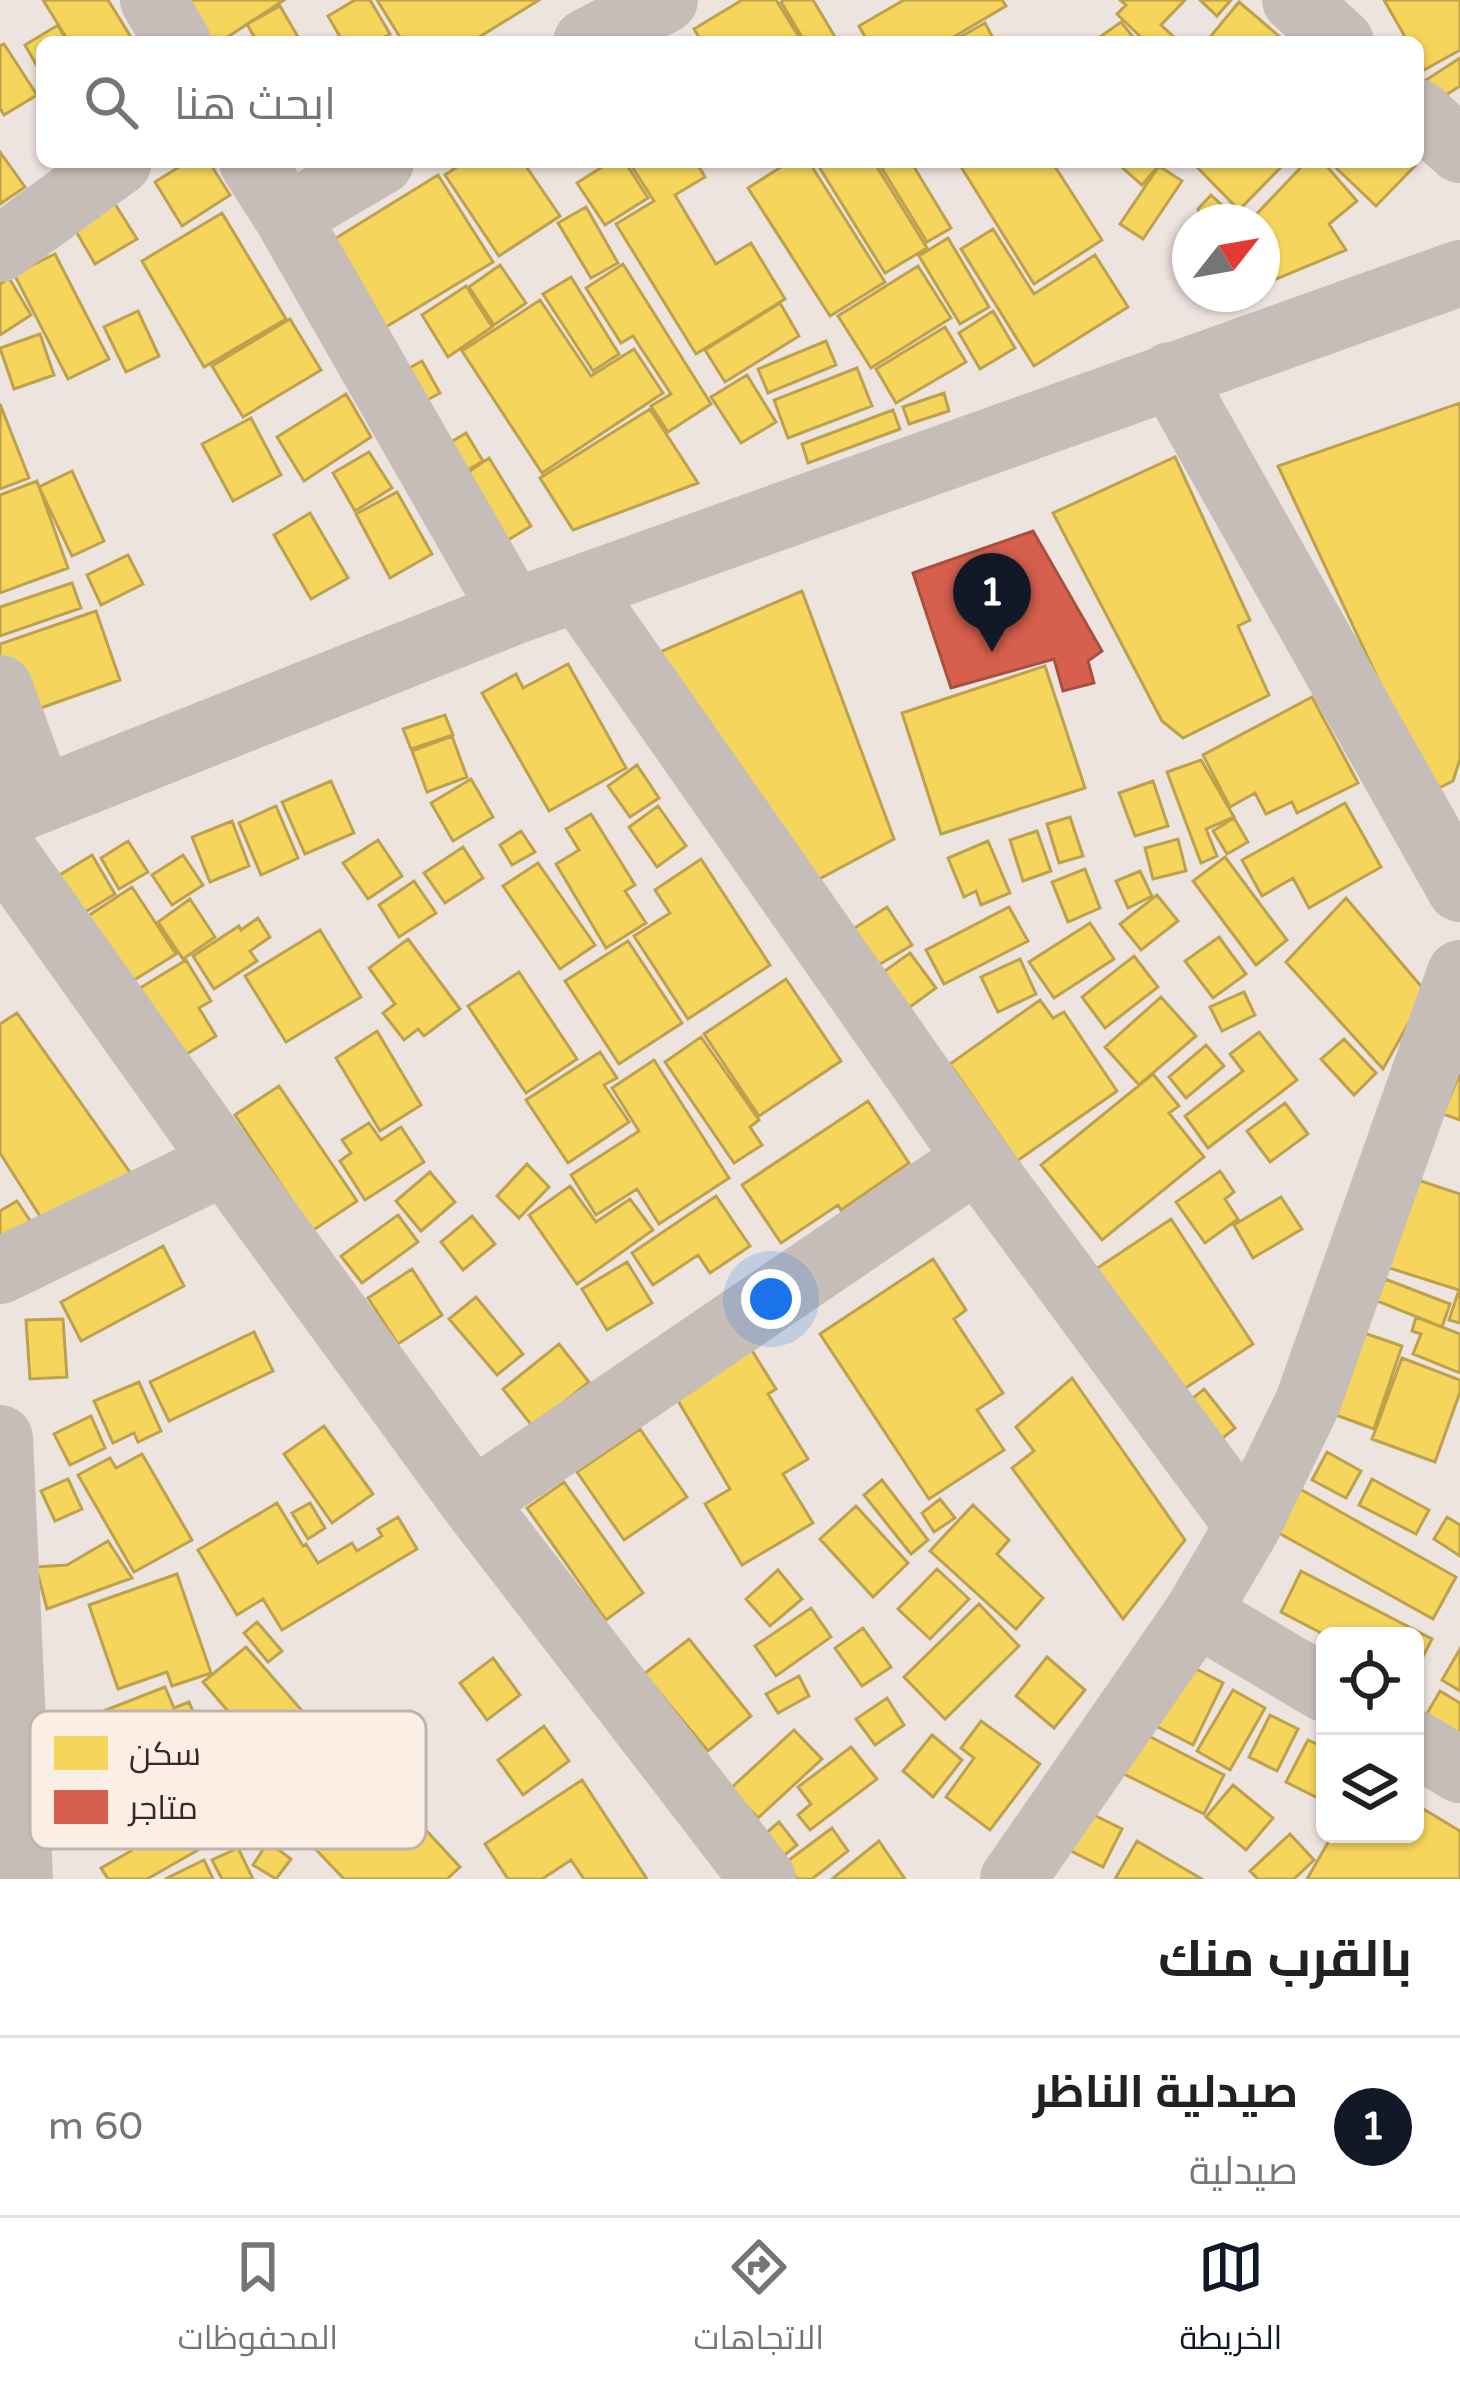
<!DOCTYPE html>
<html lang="ar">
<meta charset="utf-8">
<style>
:root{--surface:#fff;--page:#f6f6f6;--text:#202124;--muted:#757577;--line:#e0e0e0;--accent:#111827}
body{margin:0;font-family:"Varela Round",Cairo,sans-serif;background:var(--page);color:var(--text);direction:rtl}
.controls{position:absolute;right:36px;bottom:36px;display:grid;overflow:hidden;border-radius:18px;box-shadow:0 3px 9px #0004}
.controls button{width:108px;height:108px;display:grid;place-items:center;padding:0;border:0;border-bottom:3px solid var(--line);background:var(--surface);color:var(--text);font:60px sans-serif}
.compass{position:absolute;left:1172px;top:204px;width:108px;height:108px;border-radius:50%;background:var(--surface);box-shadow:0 3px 9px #0004;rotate:59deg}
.you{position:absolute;left:771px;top:1299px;width:42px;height:42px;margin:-30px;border:9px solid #fff;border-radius:50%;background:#1a73e8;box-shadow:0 0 0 18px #1a73e833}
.badge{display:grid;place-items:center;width:78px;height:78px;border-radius:50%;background:var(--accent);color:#fff;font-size:39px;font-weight:700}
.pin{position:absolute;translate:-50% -99px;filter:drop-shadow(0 3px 6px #0008)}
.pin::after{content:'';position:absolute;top:63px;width:42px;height:36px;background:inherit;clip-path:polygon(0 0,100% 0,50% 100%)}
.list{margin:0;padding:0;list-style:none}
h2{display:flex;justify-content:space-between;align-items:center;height:156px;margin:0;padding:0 48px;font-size:51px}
h2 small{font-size:39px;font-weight:400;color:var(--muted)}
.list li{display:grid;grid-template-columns:78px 1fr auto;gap:36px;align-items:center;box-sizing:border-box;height:180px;padding:0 48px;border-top:3px solid var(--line)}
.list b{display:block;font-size:45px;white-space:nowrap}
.list p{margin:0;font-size:39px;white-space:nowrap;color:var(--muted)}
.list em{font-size:39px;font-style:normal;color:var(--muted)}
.icon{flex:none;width:66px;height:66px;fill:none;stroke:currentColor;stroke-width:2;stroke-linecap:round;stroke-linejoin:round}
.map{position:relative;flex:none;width:1460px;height:1879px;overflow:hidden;direction:ltr}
.search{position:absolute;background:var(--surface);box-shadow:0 3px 9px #0004;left:36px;right:36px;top:36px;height:132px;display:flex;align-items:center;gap:30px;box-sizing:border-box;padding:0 42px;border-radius:18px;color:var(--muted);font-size:45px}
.sheet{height:336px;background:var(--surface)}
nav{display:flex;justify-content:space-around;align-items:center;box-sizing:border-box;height:168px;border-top:3px solid var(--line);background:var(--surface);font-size:33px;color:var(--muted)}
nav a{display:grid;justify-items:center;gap:6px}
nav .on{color:var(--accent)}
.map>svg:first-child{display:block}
.homes{fill:#f6d55c;stroke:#bda14c;stroke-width:3}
.shops{fill:#d6604d;stroke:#a75041;stroke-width:3}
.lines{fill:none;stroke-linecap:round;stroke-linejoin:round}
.minor{stroke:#c6bdb8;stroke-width:66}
.key{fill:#fbeee5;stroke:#c0b3ac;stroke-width:3}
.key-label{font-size:33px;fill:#382926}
</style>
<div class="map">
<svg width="1460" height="1879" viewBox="0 0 1460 1879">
<rect width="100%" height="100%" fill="#eee4df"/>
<path class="homes" d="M43 0H108L134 42H69Z
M163 0H284L220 42H191Z
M355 0H370L390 34 377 42H343L328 16Z
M377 0H539L471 42H403Z
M742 0H776L802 42H702L694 29Z
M784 0H813L838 42H805L781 2Z
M904 0H1002L1006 6 945 42H868L859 26Z
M1120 0H1185L1161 25 1174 37 1169 42H1146L1117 14 1126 5Z
M1200 0H1231L1217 16Z
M1384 0H1460V50L1424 70 1418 59V42H1408Z
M1239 2 1286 42H1206Z
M280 6 301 42H257L247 24Z
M1121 22 1137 42H1093Z
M985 23 995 42H951Z
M58 25 67 42H42V75L25 45Z
M4 44 37 95 4 115 0 108V46Z
M1460 58V86L1435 102 1423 82Z
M0 152 25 187 0 204Z
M187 162H209L230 195 182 226 155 182Z
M464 162H523L560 216 499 256 445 175Z
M610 162H625L648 198 605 225 577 183Z
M629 162H696L705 177 675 195 716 264 751 243 785 299 696 354 616 224 654 201Z
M789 162H809L885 282 830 316 748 188Z
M816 162H874L927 248 885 273Z
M878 162H911L951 228 927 242Z
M958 162H1052L1102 240 1034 284Z
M1116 162H1162L1142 185Z
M1192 162H1286L1239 210Z
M1306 162H1323L1357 201 1329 224 1346 250 1262 285V222H1249Z
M1330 162H1410L1415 166 1376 206Z
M1159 166 1182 181 1143 239 1120 224Z
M438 175 493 262 381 330 328 243Z
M1211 195 1240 222H1204L1198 209Z
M115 204 137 239 95 264 74 228Z
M586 207 618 263 591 278 558 223Z
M222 213 286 319 204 367 142 261Z
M993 229 1034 294 1095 255 1128 307 1034 366 961 249Z
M948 238 989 307 960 324 919 256Z
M55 254 109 359 68 379 14 274Z
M623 264 711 404 668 432 651 406 671 394 633 336 621 343 586 288Z
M500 265 526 303 494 325 469 287Z
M918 266 951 318 871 368 838 316Z
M571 277 619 354 593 371 543 294Z
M9 278 31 315 0 335V284Z
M466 286 492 327 448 357 422 315Z
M540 300 591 376 634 349 663 393 542 473 462 351Z
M780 303 799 336 725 382 705 350Z
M138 311 159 356 126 372 104 327Z
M993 311 1015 348 980 369 959 333Z
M290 319 321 370 243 417 212 366Z
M945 327 966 362 896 403 876 369Z
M40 334 54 375 14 389 0 348Z
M826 341 836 365 768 393 758 369Z
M422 361 440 393 418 405 400 373Z
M857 368 872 406 788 438 774 400Z
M747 375 776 422 741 443 711 397Z
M944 393 949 411 909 424 903 407Z
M346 394 371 437 304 481 277 437Z
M1460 403V759L1453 781 1431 792 1278 466Z
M0 404 29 478 0 489Z
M650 409 698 483 573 530 540 478Z
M893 410 900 429 808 463 802 444Z
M251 418 281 475 233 501 202 444Z
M466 433 483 461 458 476 441 448Z
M369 452 392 488 355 511 333 473Z
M1175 457 1250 620 1238 626 1269 695 1183 738 1162 721 1053 513Z
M489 458 531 526 503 543 461 477Z
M72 471 104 541 72 556 39 487Z
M37 481 68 568 0 593V495Z
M397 492 432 554 390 578 356 514Z
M310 513 348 578 311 599 274 535Z
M128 555 143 584 101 605 87 575Z
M72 583 81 608 0 636V607Z
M802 591 894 839 808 885 646 658Z
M96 611 120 680 18 716 0 667V644Z
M568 664 626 768 549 811 482 693 516 674 523 688Z
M1045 666 1085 788 941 834 902 713Z
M1312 697 1358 783 1297 813 1292 802 1266 814 1255 793 1230 807 1203 755Z
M445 715 453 735 411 749 403 729Z
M452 736 467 777 427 792 412 751Z
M1201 760 1234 817 1206 829 1217 856 1201 863 1167 772Z
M637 765 659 798 630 817 608 786Z
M471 779 493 817 453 841 431 803Z
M331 781 354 833 305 854 282 802Z
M1153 781 1168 826 1135 836 1119 793Z
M1345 803 1381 867 1309 908 1293 878 1262 896 1242 860Z
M276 806 298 858 261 875 239 823Z
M658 806 686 846 657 867 629 827Z
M591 814 635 885 625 891 646 923 606 948 556 864 579 850 566 829Z
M1070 817 1083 856 1059 863 1047 824Z
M1234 818 1248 842 1227 854 1213 831Z
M232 821 249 866 210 882 192 837Z
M521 831 535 852 512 865 500 845Z
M1037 831 1051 871 1023 881 1010 840Z
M1178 839 1186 871 1153 879 1145 848Z
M378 840 402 876 368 899 343 863Z
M128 841 148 872 119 889 101 858Z
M988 841 1010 893 981 905 976 891 964 897 948 858Z
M463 847 483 878 445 903 424 873Z
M92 855 115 894 82 914 58 876Z
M183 855 203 885 172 905 152 875Z
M1225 857 1287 940 1256 965 1193 881Z
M701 859 770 965 688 1019 634 936 670 913 655 890Z
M538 863 595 945 560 969 503 886Z
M1085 869 1100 908 1068 922 1052 882Z
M1140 871 1152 896 1128 908 1116 881Z
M414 881 436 913 399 937 379 905Z
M132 887 176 954 131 982 88 916Z
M1157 895 1178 921 1141 950 1120 924Z
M1346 898 1426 992 1383 1069 1286 962Z
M190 899 215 937 183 959 158 922Z
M887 907 912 945 870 970 847 933Z
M1009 907 1028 941 944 984 926 950Z
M258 918 270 937 250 951 257 961 214 989 193 956 239 926 241 930Z
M1090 923 1114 959 1054 998 1029 962Z
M320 930 361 997 286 1042 245 976Z
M1219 937 1246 974 1213 998 1185 961Z
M408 939 460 1009 424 1036 418 1029 404 1040 383 1013 395 1004 369 968Z
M628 941 682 1023 619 1064 565 981Z
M910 953 936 988 899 1015 872 980Z
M1134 956 1158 987 1105 1028 1082 997Z
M1020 959 1036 994 998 1012 981 977Z
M186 960 211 1001 199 1008 216 1036 182 1057 140 988Z
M519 972 577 1059 526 1093 468 1006Z
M786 979 841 1061 759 1116 704 1034Z
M1244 992 1255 1015 1222 1031 1210 1007Z
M1161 997 1196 1036 1139 1085 1105 1047Z
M1040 1000 1053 1018 1064 1012 1117 1091 1017 1161 950 1064Z
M17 1013 134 1178 43 1221 0 1153V1024Z
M377 1031 421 1105 380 1131 336 1058Z
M1259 1032 1297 1080 1208 1148 1185 1116 1243 1071 1230 1054Z
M701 1037 759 1120 750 1127 762 1145 734 1163 665 1062Z
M1344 1039 1376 1073 1354 1095 1321 1059Z
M1206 1045 1224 1066 1186 1098 1169 1077Z
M600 1052 617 1078 604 1085 629 1122 568 1163 526 1100Z
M654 1060 729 1178 659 1224 637 1189 596 1215 571 1175 639 1131 612 1088Z
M1153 1074 1179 1106 1169 1113 1204 1157 1102 1240 1041 1165Z
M1459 1075H1460V1120L1443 1114Z
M279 1086 357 1201 312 1231 235 1115Z
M868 1101 909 1163 841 1210 838 1205 781 1243 742 1185Z
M1285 1103 1308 1134 1270 1162 1247 1131Z
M369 1123 381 1140 401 1127 424 1162 365 1200 340 1161 351 1153 342 1140Z
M527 1164 549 1187 519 1218 497 1196Z
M1220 1171 1234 1192 1225 1199 1238 1219 1205 1243 1176 1202Z
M430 1172 455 1202 421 1231 396 1201Z
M1412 1178 1460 1194V1323L1449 1320 1459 1290 1383 1266Z
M570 1186 596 1222 630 1199 653 1230 577 1284 529 1215Z
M716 1196 750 1246 710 1273 698 1255 653 1285 632 1253Z
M1281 1197 1302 1229 1253 1258 1234 1225Z
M17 1201 31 1222 0 1239V1211Z
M398 1215 418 1242 362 1283 341 1256Z
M472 1216 495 1244 463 1270 441 1242Z
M1171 1219 1253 1344 1161 1404 1081 1279Z
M163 1246 184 1286 81 1341 61 1302Z
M933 1259 966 1310 954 1319 1003 1393 977 1410 1004 1450 929 1499 820 1334Z
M627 1262 652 1303 607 1330 582 1289Z
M412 1269 442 1315 398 1344 368 1298Z
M1385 1279 1450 1304 1442 1327 1377 1301Z
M476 1297 523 1354 497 1375 449 1319Z
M1416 1317 1460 1334V1373L1413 1354 1421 1334 1412 1331Z
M63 1319 67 1377 30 1379 26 1320Z
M254 1332 273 1371 169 1421 150 1382Z
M1364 1333 1402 1346 1374 1429 1336 1415Z
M559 1344 589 1382 533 1427 503 1389Z
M751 1349 776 1389 768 1394 808 1459 783 1474 813 1523 742 1565 705 1504 730 1489 674 1394Z
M1402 1358 1460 1380V1392L1435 1462 1372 1439Z
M1072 1378 1185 1540 1123 1619 1012 1468 1034 1451 1016 1427Z
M139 1382 161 1431 138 1442 134 1433 113 1443 94 1401Z
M1204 1389 1235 1428 1208 1450 1177 1411Z
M91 1416 105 1448 70 1465 54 1434Z
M324 1426 373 1494 332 1523 284 1454Z
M640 1429 687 1497 624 1540 577 1472Z
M1327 1452 1361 1471 1346 1498 1312 1480Z
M142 1454 192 1540 134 1572 78 1475 110 1458 116 1468Z
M68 1479 82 1509 55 1521 41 1491Z
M1372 1479 1429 1510 1416 1534 1359 1505Z
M882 1480 928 1540 911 1554 864 1495Z
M564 1482 643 1593 606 1620 527 1508Z
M1300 1489 1456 1577 1433 1619 1277 1532Z
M940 1499 955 1518 934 1532 922 1513Z
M277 1503 303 1546 306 1544 318 1563 352 1543 357 1551 382 1536 378 1529 398 1517 417 1549 282 1630 263 1599 237 1615 198 1550Z
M310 1503 325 1528 308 1539 292 1513Z
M973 1505 1009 1540 997 1554 1043 1598 1016 1629 930 1551Z
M856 1506 908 1563 873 1597 820 1539Z
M1447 1517 1460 1525V1556L1434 1539Z
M108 1541 132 1578 47 1609 36 1567 67 1565Z
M937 1569 969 1599 930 1639 898 1609Z
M778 1570 802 1599 770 1626 746 1599Z
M1301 1571 1432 1639 1415 1672V1636H1327L1281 1612Z
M177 1574 211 1673 172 1686 167 1672 118 1689 89 1605Z
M979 1604 1019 1646 945 1719 904 1677Z
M811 1608 831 1637 776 1676 755 1646Z
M257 1622 282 1651 268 1662 244 1633Z
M863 1628 891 1667 862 1686 835 1648Z
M689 1639 751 1716 708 1751 644 1674Z
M246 1647 312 1722 269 1759 203 1682Z
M1460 1649V1691L1442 1680Z
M1047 1657 1085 1690 1054 1728 1016 1696Z
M493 1658 520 1695 487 1720 460 1683Z
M1183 1662 1223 1683 1193 1745 1144 1720Z
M799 1676 809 1696 778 1713 766 1694Z
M165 1687 174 1708 189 1702 207 1745 123 1779 98 1713Z
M1233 1690 1265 1708 1230 1770 1197 1751Z
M1440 1691 1460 1703V1740L1422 1722Z
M887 1698 904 1725 875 1745 856 1719Z
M1270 1715 1298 1729 1277 1771 1249 1757Z
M981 1721 1040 1764 990 1830 946 1797 974 1758 961 1748Z
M544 1726 569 1761 523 1795 498 1760Z
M794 1730 822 1759 758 1818 730 1789Z
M1141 1732 1224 1775 1204 1814 1120 1772Z
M932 1735 962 1760 933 1797 903 1771Z
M1308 1740 1325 1748 1324 1801 1286 1782Z
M851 1747 877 1779 810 1830 798 1815 811 1804 798 1787Z
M180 1763 221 1837 147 1879H108L101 1868 131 1851 105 1806Z
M372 1772 460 1867 447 1879H344L304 1837Z
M582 1780 647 1879H584L571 1860 542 1879H508L485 1844Z
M1233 1785 1273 1818 1246 1850 1206 1817Z
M1415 1804 1460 1831V1879H1307L1333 1834H1415Z
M1084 1810 1122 1829 1103 1867 1065 1848Z
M779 1822 797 1845 782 1857 766 1833Z
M832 1828 848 1851 812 1879H797L785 1863Z
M1290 1834 1314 1860 1294 1879H1258L1250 1871Z
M879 1841 905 1879H832Z
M1137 1841 1202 1879H1115Z
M268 1842 291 1859 276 1879 253 1865Z
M238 1848 253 1879H222L212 1860Z
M204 1860 213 1879H165Z"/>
<path class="shops" d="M1033 531 1102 651 1088 661 1094 683 1063 691 1054 659 951 688 913 573Z"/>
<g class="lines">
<path class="minor" d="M153 0 178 42
M1295 0 1341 42
M586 42 665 0
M1418 112 1460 150
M252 162 287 217 513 612
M287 217 381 162
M0 249 119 162
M1170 375 1460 889
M579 590 977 1159 1248 1526
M0 688 41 800
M0 816 513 612 1460 273
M0 846 225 1162 473 1502 763 1879
M0 1271 225 1162
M0 1438 20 1879
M473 1502 977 1159
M1197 1613 1325 1689
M1415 1743 1460 1770
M1013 1879 1197 1613 1248 1526 1308 1402 1460 973"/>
</g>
<rect x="30" y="1711" width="396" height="138" rx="18" class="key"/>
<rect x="54" y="1736" width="54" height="34" fill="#f6d55c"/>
<rect x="54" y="1790" width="54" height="34" fill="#d6604d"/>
<g class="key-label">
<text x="129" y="1765">سكن</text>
<text x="129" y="1819">متاجر</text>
</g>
</svg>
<div class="controls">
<button><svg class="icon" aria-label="locate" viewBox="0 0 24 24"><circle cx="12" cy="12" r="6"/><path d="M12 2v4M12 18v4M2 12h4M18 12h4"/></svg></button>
<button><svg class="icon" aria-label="layers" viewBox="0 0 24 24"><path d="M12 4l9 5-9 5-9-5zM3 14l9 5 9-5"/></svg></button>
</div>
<svg class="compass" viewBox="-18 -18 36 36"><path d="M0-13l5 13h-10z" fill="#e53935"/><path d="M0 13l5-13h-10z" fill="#757577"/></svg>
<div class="you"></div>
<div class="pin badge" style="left:992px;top:652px">1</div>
<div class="search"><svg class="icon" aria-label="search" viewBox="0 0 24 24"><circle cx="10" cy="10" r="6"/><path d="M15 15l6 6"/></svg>ابحث هنا</div>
</div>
<section class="sheet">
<h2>بالقرب منك<small></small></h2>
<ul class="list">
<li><span class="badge">1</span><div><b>صيدلية الناظر</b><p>صيدلية</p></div><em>60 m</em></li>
</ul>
</section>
<nav>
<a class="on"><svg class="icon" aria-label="map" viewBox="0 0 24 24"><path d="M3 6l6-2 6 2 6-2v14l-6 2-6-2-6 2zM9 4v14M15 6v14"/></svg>الخريطة</a>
<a><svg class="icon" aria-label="directions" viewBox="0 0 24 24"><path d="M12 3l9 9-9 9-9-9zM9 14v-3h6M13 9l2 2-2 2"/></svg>الاتجاهات</a>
<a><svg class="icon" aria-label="saved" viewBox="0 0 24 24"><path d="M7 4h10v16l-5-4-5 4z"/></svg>المحفوظات</a>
</nav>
